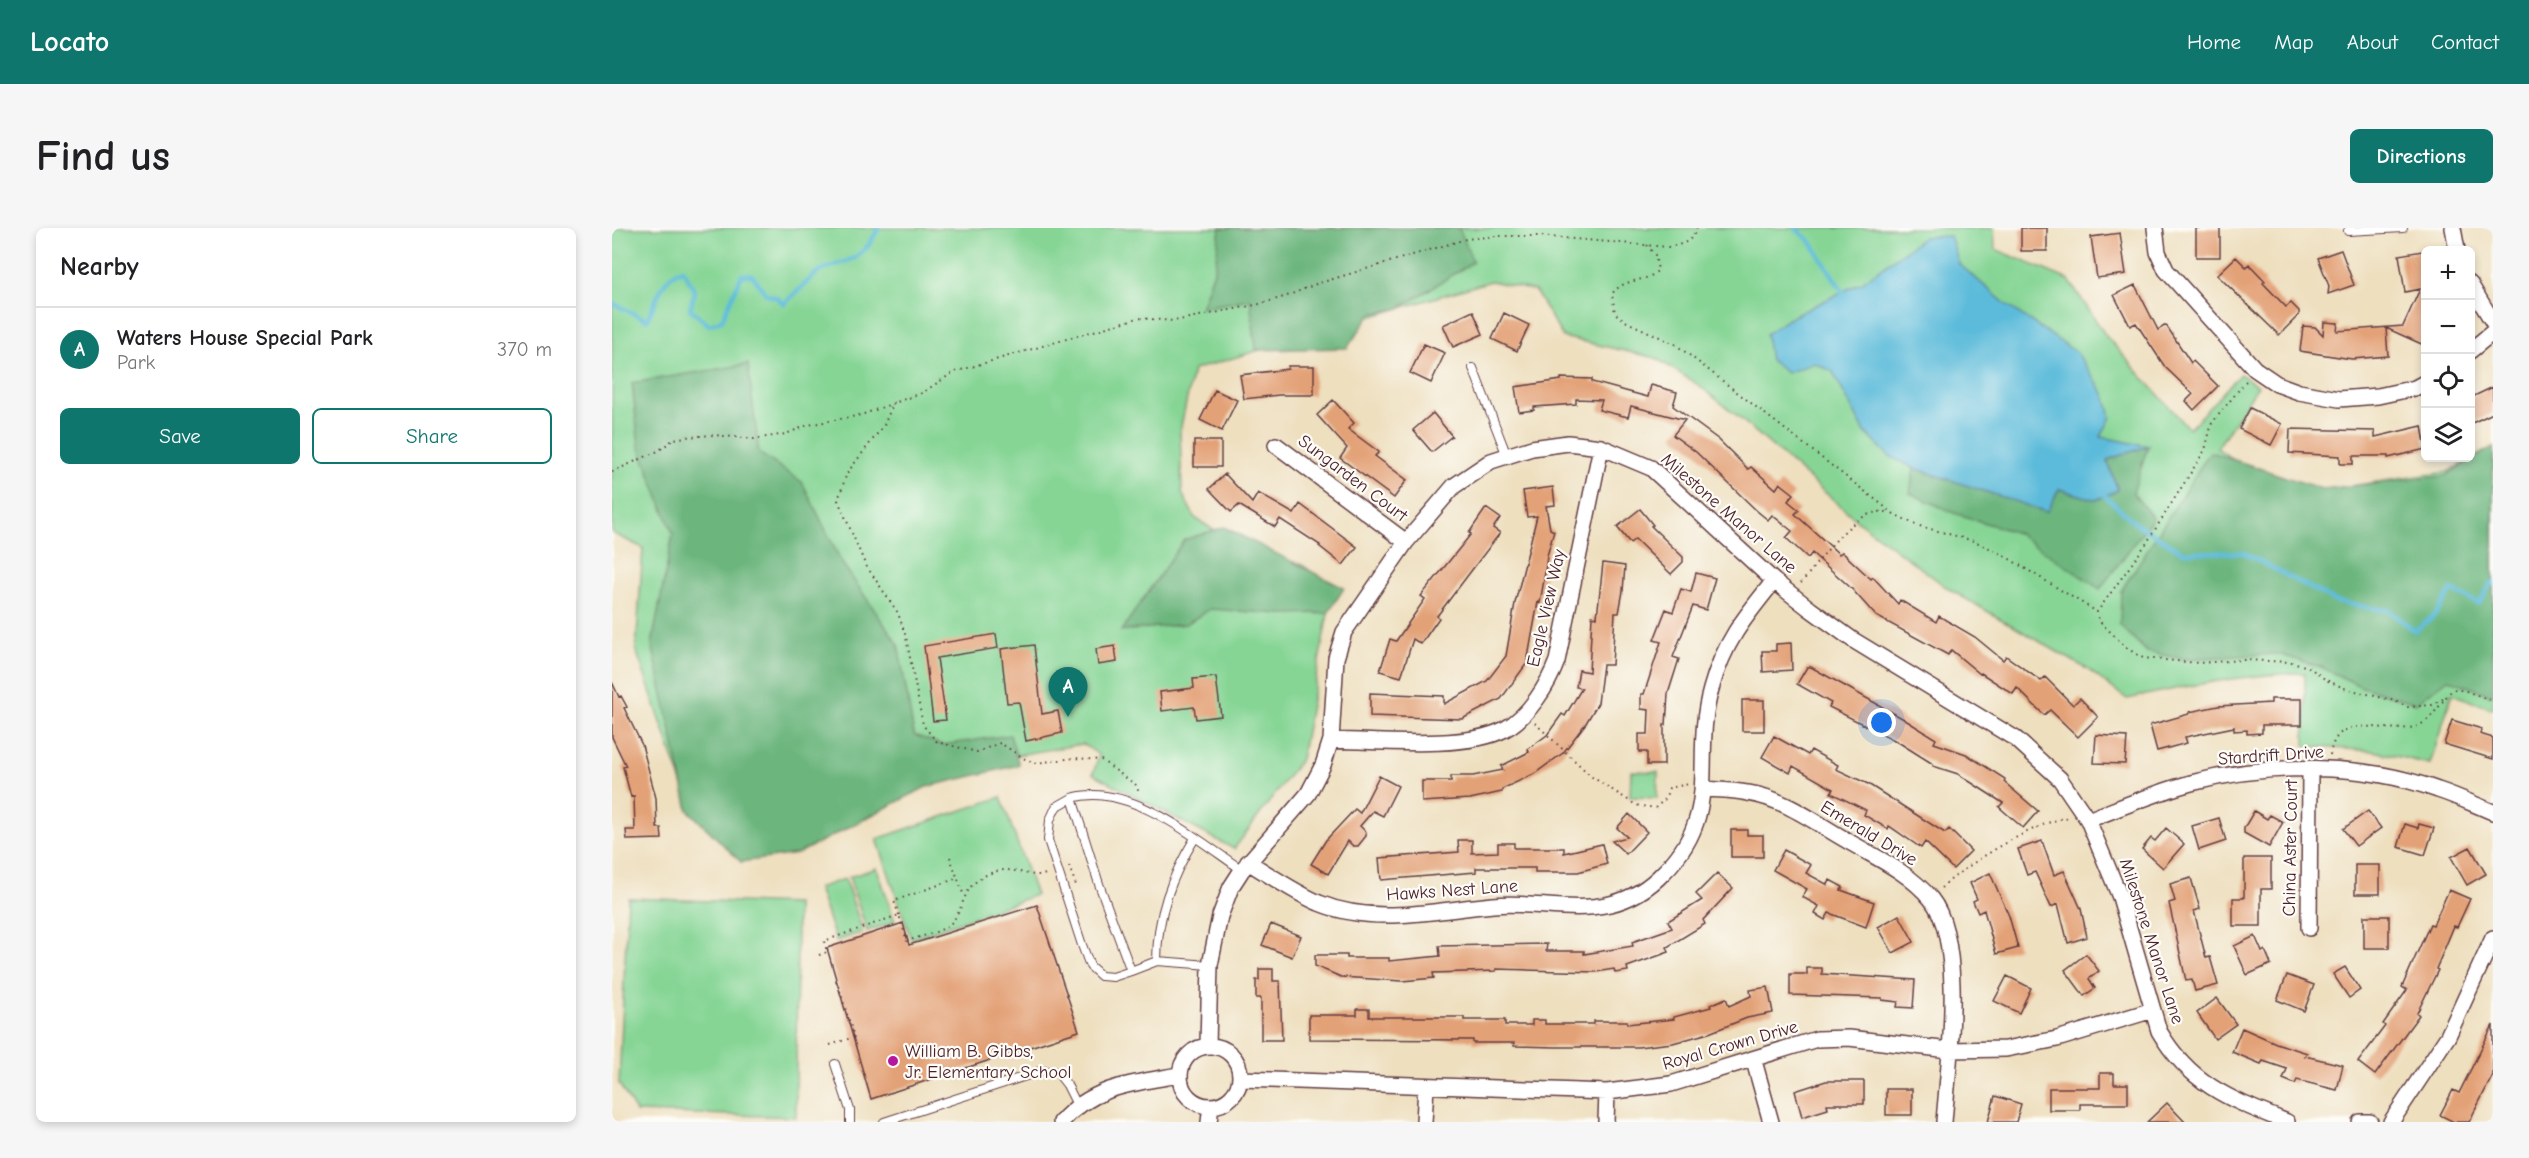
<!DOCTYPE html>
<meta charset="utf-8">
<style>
:root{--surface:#fff;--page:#f6f6f6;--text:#202124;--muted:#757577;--line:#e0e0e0;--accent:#0f766e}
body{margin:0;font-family:"Comic Neue",sans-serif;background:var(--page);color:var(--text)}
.controls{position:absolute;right:18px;top:18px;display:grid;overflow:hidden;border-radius:9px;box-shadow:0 3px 9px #0003}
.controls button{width:54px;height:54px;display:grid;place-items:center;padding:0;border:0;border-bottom:2px solid var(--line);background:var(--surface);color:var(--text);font:30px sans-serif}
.you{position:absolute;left:1270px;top:495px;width:21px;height:21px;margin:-15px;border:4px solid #fff;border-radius:50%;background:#1a73e8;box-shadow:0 0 0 9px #1a73e833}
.badge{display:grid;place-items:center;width:39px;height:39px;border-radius:50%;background:var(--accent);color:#fff;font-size:20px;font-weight:700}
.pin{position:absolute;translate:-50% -50px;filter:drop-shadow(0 2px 3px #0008)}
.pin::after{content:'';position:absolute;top:32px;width:21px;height:18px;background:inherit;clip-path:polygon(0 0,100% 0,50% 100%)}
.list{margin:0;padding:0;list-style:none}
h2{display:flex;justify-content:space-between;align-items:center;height:78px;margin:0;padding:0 24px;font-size:26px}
h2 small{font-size:20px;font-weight:400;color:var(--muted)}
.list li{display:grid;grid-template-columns:39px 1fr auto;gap:18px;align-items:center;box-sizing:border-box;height:84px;padding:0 24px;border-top:2px solid var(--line)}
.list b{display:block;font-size:22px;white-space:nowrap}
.list p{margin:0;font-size:20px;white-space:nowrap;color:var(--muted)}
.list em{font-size:20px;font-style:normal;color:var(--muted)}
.actions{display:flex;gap:12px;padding:18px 24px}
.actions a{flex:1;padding:14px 0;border:2px solid var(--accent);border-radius:9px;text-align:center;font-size:21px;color:var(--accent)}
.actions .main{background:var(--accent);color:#fff}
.icon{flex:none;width:33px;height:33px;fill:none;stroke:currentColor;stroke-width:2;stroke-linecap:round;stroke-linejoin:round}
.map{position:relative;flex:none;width:1881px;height:894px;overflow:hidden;border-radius:9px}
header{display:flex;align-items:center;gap:36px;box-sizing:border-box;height:84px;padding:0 30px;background:var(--accent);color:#fff}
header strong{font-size:28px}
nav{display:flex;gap:33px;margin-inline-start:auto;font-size:21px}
.intro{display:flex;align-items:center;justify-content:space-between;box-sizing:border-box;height:144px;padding:0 36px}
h1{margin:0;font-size:42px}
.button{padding:15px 27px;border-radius:9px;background:var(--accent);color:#fff;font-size:21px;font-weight:700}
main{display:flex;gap:36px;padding:0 36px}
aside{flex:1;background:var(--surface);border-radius:9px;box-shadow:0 3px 9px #0003}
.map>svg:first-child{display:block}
.green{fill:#86d595;stroke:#687a60;stroke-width:1.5}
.forest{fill:#6cb67e;stroke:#5b6a54;stroke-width:1.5}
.water{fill:#5cbbda;stroke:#536d82;stroke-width:1.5}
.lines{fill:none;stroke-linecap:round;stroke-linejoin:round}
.stream{stroke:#5cbbda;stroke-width:4.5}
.building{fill:#e3a177}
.service-casing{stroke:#633c41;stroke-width:10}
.minor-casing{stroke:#633c41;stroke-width:18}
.path{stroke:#633c41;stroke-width:2;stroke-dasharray:1.5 4.5;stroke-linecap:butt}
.service{stroke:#fff;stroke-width:8}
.minor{stroke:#fff;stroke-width:15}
.poi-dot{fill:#b5179e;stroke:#fdfcf7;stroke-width:2}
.labels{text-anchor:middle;stroke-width:4.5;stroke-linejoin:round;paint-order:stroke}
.street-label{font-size:18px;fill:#4a1f2b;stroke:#fdfcf7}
.poi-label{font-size:18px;fill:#4a1f2b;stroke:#fdfcf7;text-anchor:start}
</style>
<header>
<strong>Locato</strong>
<nav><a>Home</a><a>Map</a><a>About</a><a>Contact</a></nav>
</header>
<div class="intro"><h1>Find us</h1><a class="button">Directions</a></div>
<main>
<aside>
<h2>Nearby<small></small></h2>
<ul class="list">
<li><span class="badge">A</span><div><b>Waters House Special Park</b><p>Park</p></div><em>370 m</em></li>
</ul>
<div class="actions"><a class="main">Save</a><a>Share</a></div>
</aside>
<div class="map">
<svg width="1881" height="894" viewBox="0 0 1881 894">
<rect width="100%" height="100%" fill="#fdfcf7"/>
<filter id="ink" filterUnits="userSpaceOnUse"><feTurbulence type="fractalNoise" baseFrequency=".0167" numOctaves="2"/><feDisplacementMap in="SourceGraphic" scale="12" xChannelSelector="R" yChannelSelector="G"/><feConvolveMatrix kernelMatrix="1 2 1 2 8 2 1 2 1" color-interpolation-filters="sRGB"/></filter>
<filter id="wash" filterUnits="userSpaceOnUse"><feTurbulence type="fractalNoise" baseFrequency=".008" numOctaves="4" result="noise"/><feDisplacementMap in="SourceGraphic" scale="24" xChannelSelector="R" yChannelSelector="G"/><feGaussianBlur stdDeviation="1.35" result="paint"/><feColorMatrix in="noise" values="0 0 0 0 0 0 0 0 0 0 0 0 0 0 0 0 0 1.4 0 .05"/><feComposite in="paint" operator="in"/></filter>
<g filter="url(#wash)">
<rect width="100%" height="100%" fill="#eedfbf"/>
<path class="green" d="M0 0H1382L1383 21 1457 52 1494 108 1577 201 1628 146 1646 158 1605 220 1622 232 1710 262 1835 244 1881 219V481L1840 466 1818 536 1762 523 1693 518V445C1632 446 1575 458 1515 471L1475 441 1337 361 1247 294 1123 186 1085 156 1044 130 951 109 923 63 879 53 581 142 568 203 570 265 583 290 634 323 689 336 721 359 704 386 716 385 689 531 622 621 481 546 487 527 471 516 76 582 74 567 24 422 31 320 0 305Z
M1019 543 1046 544 1045 570 1018 569Z
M389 569 424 667 299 711 265 611Z
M265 640 283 694 255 703 237 649Z
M233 651 251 704 224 713 206 660Z
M16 670 185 676 184 889 24 884 7 856Z"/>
<path class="forest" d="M608 0H847L861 34 788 80 759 86 735 120 644 122 638 71 589 80 603 40Z
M136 136 147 225 190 254 230 335 286 416 302 507 330 517 398 507 407 537 314 559 185 626 129 634 76 582 40 416 61 306 27 218 20 155Z
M1536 218 1521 265 1541 290 1488 361 1405 305 1342 285 1298 265 1302 240 1435 283 1447 261 1484 272 1506 262 1495 232Z
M1881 219V468L1836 451 1804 475 1750 459 1709 439 1666 426 1572 431 1535 424 1508 397 1509 363 1598 224 1710 261 1833 248Z
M612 299 732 360 716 385 669 386 598 381 574 396 509 403 572 312Z"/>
<path class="water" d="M1338 8 1347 36 1395 77 1465 125 1493 167 1499 189 1489 209 1536 218 1495 232 1506 262 1484 272 1447 261 1435 284 1302 240 1277 228 1253 204 1220 143 1202 135 1175 145 1158 132 1154 106 1176 91 1250 54 1312 9Z"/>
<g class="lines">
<path class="stream" d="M1183 0 1198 13 1233 67
M0 75 35 92C45 73 49 48 71 42L83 63 78 81 97 97 110 92 130 47H140L154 66 166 70 172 76 207 43 243 30 256 18 267 0
M1489 264 1523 295 1571 324 1632 325 1725 374 1778 383 1803 403 1823 387 1840 362 1867 376 1879 355 1881 356"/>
</g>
<g id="blocks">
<path class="building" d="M1409 0H1435V23H1409Z
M1584 0H1608V29H1584Z
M1508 5 1514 46 1485 50 1479 9Z
M1729 22 1742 57 1716 66 1717 58 1706 30Z
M1810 23 1814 43V118L1774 100 1776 128 1740 131 1688 123 1691 98 1703 99 1711 107 1712 94 1726 95 1725 103 1791 98 1808 61 1793 64 1787 27Z
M1624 29 1634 39 1637 36 1653 53 1651 55 1674 79 1679 75 1687 83V87L1667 107 1605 47Z
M1523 57 1546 102 1554 97 1579 135 1581 133 1606 158 1582 182 1574 173 1581 166 1553 139 1524 95 1518 98 1502 67Z
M861 83 871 106 841 119 831 97Z
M892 85 917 97 905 123 880 111Z
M812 116 833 125 819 155 798 145Z
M676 138H702V167H667L632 171 628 147 676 141Z
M949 150 980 151V154L1036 169 1039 157 1065 164 1061 178 1107 212 1136 241 1139 239 1164 261 1168 255 1182 266 1176 273 1187 282 1183 286 1227 326 1230 324 1259 351 1261 349 1286 376 1288 372 1324 394 1327 388 1363 409 1391 432 1394 428 1429 453 1433 449 1461 477 1468 470 1486 489 1466 509 1438 482 1432 487 1405 460 1401 466 1369 445 1368 446 1339 422 1336 427 1264 388 1239 360 1200 325 1196 330 1174 310 1180 303 1160 287 1156 292 1145 283 1084 224 1061 207 1073 192 1019 178 1016 189 987 182 990 172 964 171V176L922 179V182L907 184 903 159 949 152Z
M1881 159V185L1858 196V170Z
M603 162 625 172 610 203 588 192Z
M721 172 742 195 736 201 767 224 763 228 795 252 782 270 728 230 735 220 705 187Z
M1638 180 1670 196 1659 217 1627 201Z
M821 185 840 208 820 224 801 202Z
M1810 198 1814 221 1776 230V228H1741V236H1728V228L1677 225 1678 201 1763 203V209Z
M582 213H609V239H582Z
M613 246 640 275 646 265 682 286 688 276 745 319 731 337 707 318 708 317 668 291 663 299 627 277 619 284 597 261Z
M941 259 943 277 934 278 938 301 942 303 935 328 932 352 928 375 926 374 915 435 889 471 850 491 758 488V465L832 468V476L875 453 894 428 903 375 925 288 915 289 911 263Z
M874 280 888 290 881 300 888 305 825 388 827 390 809 416 801 411 789 449 768 443 778 411 784 413 813 371 809 368 859 306 857 305Z
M1028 281 1041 297 1039 298 1071 329V334L1059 346 1023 311 1018 315 1005 299Z
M991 335 1013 338 1011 363 1007 385H1003L1000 437H991L986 475 974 495 951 525 922 546 890 561V564L858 571 810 574V553H839V548H861L891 542 889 538 917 524 916 521 935 507 950 486 953 488 970 460 964 459 967 442 977 444 980 388 985 389Z
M1084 345 1103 350 1094 382 1081 378 1061 429 1067 431 1056 466 1054 497H1052V537H1035V524H1027V506H1036L1037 482 1029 481V466H1032L1049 414 1042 412 1054 381 1061 384 1069 361 1079 364Z
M384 406 386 420 325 430 334 492 321 493 312 418Z
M1179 415 1180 442 1151 444 1150 423H1164V416Z
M422 417 430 486 446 483 450 505 414 513 407 474 395 475 389 421Z
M503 418 505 434 486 437 484 421Z
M1195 439H1199L1290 490 1324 511 1322 515 1354 526 1393 551 1392 554 1426 583 1411 600 1387 579 1391 575 1346 546 1321 538V536L1286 514 1217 479 1219 475 1185 456Z
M604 449 609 488 584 491 582 479 550 483 548 464 582 460 581 451Z
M0 454 7 469 9 468 15 479 12 480 30 517 44 570 45 600H49L50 611 15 612 14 602H23L22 568 19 569 11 539 14 538 0 509Z
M1659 471H1690V497H1650V505L1635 506V502L1622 503V499L1573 509 1575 515 1545 523 1538 497 1577 486V484L1606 478 1659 475Z
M1130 472H1152V503H1130Z
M1840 492 1870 501 1868 506 1881 510V531L1832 516Z
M1484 507 1515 509 1513 536 1482 535Z
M1162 508 1196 527 1199 522 1226 537 1224 541 1256 556 1333 605 1337 601 1359 623 1341 641 1313 614 1309 620 1277 598 1276 601 1252 587 1254 582 1219 565 1221 561 1181 538 1178 545 1150 529Z
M767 548 786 558 771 588 761 583 748 598 754 604V608L746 618H741L736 613 716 646 699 636 714 612 743 581 748 585Z
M1642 583 1655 591 1658 587 1671 594 1657 619 1632 605V600Z
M1756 583 1769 600 1744 618 1731 601Z
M1017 586 1035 604 1014 626 1000 613 1015 609 1005 600Z
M1607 590 1614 613 1587 622 1580 598Z
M1793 596 1806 600 1807 596 1822 600 1813 627 1786 619Z
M1554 600 1572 616 1551 640 1530 621 1539 610 1543 613Z
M1119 602H1135V607H1151V629H1119Z
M846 612H860V625L886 624V615H902V620H952V625L990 616 995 636 966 644H923V640H864V644L769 652 767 630 847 624Z
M1430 613 1442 647 1452 643 1469 681 1475 709 1456 715 1446 676 1439 679 1423 644 1415 647 1406 621Z
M1858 619 1874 646 1855 657 1839 629Z
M1172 622 1199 637 1194 645 1216 657 1218 652 1231 659 1229 662 1262 674 1254 699 1217 685 1213 692 1203 686 1207 678 1190 669 1195 661 1161 642Z
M1632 630H1659V661H1649V698H1621V670H1632Z
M1743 637H1768V666H1743Z
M1105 645 1121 660 1091 692 1093 696 1055 719 1057 724 1015 739 1016 743 1003 745 1002 741 984 744 884 741V743L821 745 822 750 790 753 729 749 703 738V727H735V730H777V733L828 728 827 718 935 716 934 723H972V726L1021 718 1020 714 1060 700 1056 693 1090 672 1084 666Z
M1378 645 1397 688 1406 720 1384 726 1372 682 1366 685 1361 673 1365 671 1358 655Z
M1579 650 1588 681 1582 683 1594 730 1598 729 1606 757 1583 763 1580 752 1574 753 1557 675 1563 673 1558 656Z
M1837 662 1858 671 1845 699 1842 698 1824 741 1826 742 1805 785 1807 787 1763 847 1746 834 1773 798 1771 796 1795 762 1790 759 1818 696 1821 697Z
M425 677 467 803 259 871 215 720 291 695 297 717Z
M1287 687 1302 714 1281 725 1266 699Z
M1752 688H1777V720H1752Z
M659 696 689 708 680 729 650 717Z
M1643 708 1650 724 1653 722 1659 736 1635 747 1622 718Z
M1474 726 1487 743 1477 751 1483 760 1472 768 1453 742Z
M1733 739 1748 762 1737 770 1721 746Z
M1195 740H1210V746L1303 752 1301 780 1285 779 1286 774 1270 772V770L1178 767V746H1195Z
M647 741H661V753H668L670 812H649V770H644V752H647Z
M1675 747 1702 757 1692 783 1665 772Z
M1395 748 1419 760 1407 785 1382 773Z
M1156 759 1161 785 1135 790 1097 805 1061 815 1026 819H943L902 818V815H861V812L697 811V787H745V781H757V789H852V792H893V797H920V792H933V796H982V793H1015V796L1062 791V789L1099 779 1098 777 1114 770 1117 778 1139 768 1138 762Z
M1605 770 1624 796 1603 811 1585 785Z
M1881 797V847L1857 894H1842L1828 887 1841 862 1847 865Z
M1630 800 1664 815 1695 825 1693 828 1731 837 1725 862 1685 852 1683 856 1671 851 1675 841 1651 833 1649 836 1620 824Z
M1488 845H1502V856H1516V876H1468V882H1437V860H1488Z
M1214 853H1252V876H1215L1216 881 1190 889 1183 863Z
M1274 861H1300V887H1274Z
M1383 868 1409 876 1404 894H1376Z
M1555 875 1573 894H1535Z"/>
</g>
</g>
<g filter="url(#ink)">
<use href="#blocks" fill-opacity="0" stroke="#633c41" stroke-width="1.5"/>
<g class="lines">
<g class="service-casing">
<path id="service" d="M1736 3 1791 0
M861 140 895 228
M460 570 444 579 438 592 436 612 470 717 478 738 489 748 501 749 519 743
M545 733C545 687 559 649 583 610
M598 737 545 733 519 743 487 656 460 570C516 553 586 612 630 642
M223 836 238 882V894
M272 894 429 843 445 844 455 857 465 877"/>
</g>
<g class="minor-casing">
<path id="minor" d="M1543 0 1546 24 1554 42 1643 141 1665 156 1687 164 1727 171 1766 168 1803 160 1814 154
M1841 0 1845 22
M1858 56 1881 94
M1858 123 1881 104
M664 217 794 314
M719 512C765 513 854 522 893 501 917 488 936 457 945 433L989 219
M1091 561C1106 562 1121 562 1136 565 1171 570 1204 595 1234 612 1263 629 1297 644 1319 671 1354 714 1336 840 1332 894
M1476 592C1510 579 1545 564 1579 555 1657 535 1750 534 1826 562 1845 568 1863 577 1881 584
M636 634C659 648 682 664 707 675 763 698 823 682 881 677 920 673 959 685 998 676 1019 671 1038 659 1052 644 1112 584 1079 531 1099 461 1112 414 1132 390 1162 353
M1697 700 1698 541
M596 817 598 737 608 688 619 659 630 642 696 566 711 537 719 512 724 430 732 404 794 314 842 258 879 233 920 220 956 215 989 219 1039 240 1162 353 1198 381 1241 412 1404 511 1448 551 1476 592 1508 669 1547 803C1578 857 1620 872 1675 894
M568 848a30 30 0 1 1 60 0a30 30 0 1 1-60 0Z
M1142 833 1159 894
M629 851 995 864 1059 856 1205 811 1237 810 1337 822 1394 821 1445 811 1541 782
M449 894C481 858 522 855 567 847
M597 894 599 878
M812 894 814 858
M994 894 995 864
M1748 894H1758
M1779 894 1836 808 1881 710"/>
</g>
<path class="path" d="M1035 17 1043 27 1046 42C1035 56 1013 48 1000 66L1003 85 1015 94 1063 116 1282 286 1304 297 1362 313 1386 324 1485 384
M1634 153 1600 195 1593 222 1534 316 1485 384 1487 393 1516 421 1531 430 1586 435 1630 432 1681 434 1698 440 1714 452 1732 460 1783 473 1796 479 1820 477 1831 471
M282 174 272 197 235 245 226 272 253 336 286 385 294 409 311 497 325 514 365 524 388 515 413 531 424 535 463 530 489 532 524 557 527 565
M0 244 46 223 62 211 73 209 102 207 142 211 174 206 196 197 249 187 310 165 342 144 526 90 562 93 648 76 675 68 704 56 854 11 884 8H927L1056 19C1071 16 1079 15 1085 0
M1189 355C1209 332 1245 274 1278 285
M923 495 980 549 1024 577 1043 580 1053 571 1057 560 1077 556
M1718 527C1725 479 1775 509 1805 498 1820 493 1830 472 1841 461L1854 463 1881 473
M338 629 352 668
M457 638 464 657
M1329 660C1355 636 1421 595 1457 589
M287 687 282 673 346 650
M207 727 215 724 212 713 287 687 295 713C308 708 329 705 339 695 355 678 348 657 379 645 401 636 416 651 434 646
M218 817 242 809 225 753 222 754"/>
<use href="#service" class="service"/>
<use href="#minor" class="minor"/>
</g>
</g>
<circle class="poi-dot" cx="281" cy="833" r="6"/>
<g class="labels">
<g class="street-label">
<text transform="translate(741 250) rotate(37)" y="6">Sungarden Court</text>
<text transform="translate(1117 285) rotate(41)" y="6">Milestone Manor Lane</text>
<text transform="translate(934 380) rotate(-77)" y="6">Eagle View Way</text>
<text transform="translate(1659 527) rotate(-4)" y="6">Stardrift Drive</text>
<text transform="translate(1257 605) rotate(31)" y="6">Emerald Drive</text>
<text transform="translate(1678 620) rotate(-89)" y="6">China Aster Court</text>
<text transform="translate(840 662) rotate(-4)" y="6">Hawks Nest Lane</text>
<text transform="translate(1540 713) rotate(72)" y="6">Milestone Manor Lane</text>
<text transform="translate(1118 817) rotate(-16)" y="6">Royal Crown Drive</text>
</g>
<g class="poi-label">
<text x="293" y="829">William B. Gibbs,<tspan x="293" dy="21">Jr. Elementary School</tspan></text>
</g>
</g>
</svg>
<div class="controls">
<button>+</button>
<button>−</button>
<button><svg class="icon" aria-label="locate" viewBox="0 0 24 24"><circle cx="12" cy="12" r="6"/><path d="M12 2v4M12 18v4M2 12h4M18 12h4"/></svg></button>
<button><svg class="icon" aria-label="layers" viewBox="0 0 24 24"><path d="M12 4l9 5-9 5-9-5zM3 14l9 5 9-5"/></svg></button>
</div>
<div class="you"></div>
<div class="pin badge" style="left:456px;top:489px">A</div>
</div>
</main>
